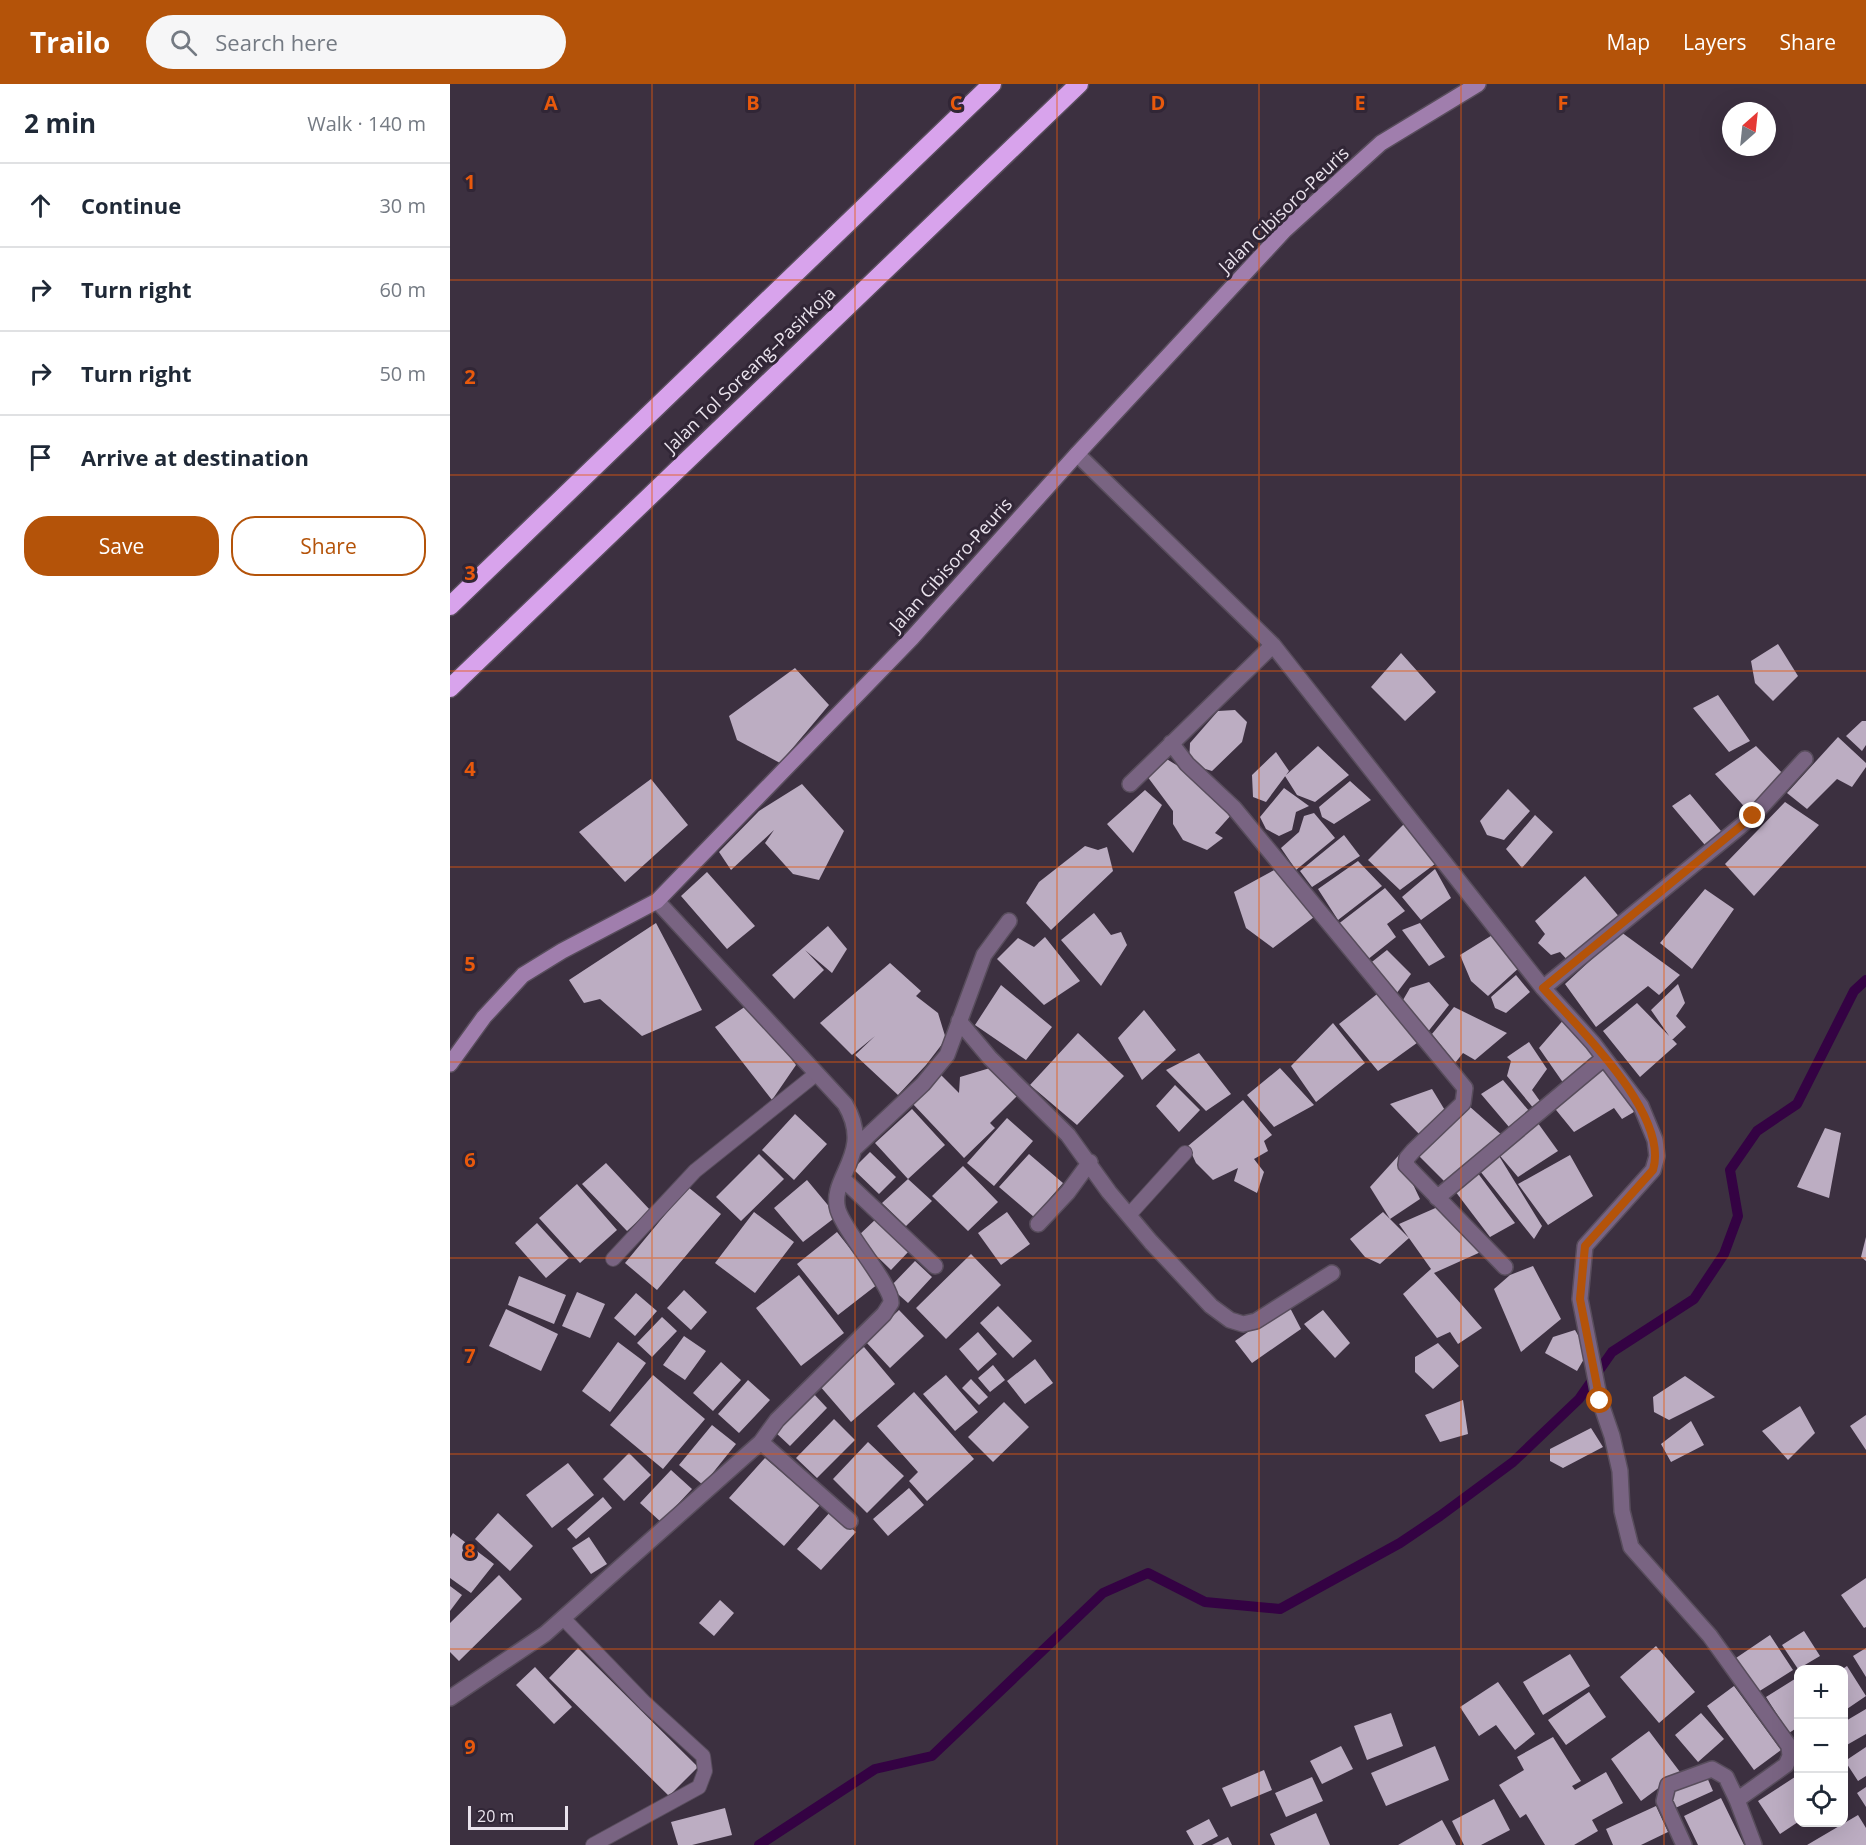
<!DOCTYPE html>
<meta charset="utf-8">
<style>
:root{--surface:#fff;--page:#f6f6f7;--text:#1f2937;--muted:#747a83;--line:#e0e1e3;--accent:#b45309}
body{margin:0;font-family:"Open Sans",sans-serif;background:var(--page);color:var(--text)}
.controls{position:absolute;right:18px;bottom:18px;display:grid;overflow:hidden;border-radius:12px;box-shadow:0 6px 24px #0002}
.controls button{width:54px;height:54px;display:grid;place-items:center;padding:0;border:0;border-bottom:2px solid var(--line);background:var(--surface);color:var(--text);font:30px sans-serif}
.compass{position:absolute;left:1272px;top:18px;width:54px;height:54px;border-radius:50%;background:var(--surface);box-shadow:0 6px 24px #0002;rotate:27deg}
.scale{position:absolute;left:18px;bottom:15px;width:100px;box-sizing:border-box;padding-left:6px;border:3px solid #eae3ed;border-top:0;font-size:16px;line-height:21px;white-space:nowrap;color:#eae3ed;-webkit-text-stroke:4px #312636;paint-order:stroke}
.stop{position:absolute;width:18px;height:18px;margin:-14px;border:4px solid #b45309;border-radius:50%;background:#fff}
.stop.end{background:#b45309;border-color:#fff;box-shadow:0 2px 6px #0008}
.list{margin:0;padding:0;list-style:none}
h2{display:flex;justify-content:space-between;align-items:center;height:78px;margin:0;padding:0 24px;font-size:26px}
h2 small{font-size:20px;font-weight:400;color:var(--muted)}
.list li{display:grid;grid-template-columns:39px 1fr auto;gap:18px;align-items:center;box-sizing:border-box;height:84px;padding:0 24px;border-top:2px solid var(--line)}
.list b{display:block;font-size:22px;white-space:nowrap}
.list em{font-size:20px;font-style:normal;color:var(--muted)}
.actions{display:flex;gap:12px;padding:18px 24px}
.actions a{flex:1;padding:14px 0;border:2px solid var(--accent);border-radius:24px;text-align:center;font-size:21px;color:var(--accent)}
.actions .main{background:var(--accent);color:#fff}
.icon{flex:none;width:33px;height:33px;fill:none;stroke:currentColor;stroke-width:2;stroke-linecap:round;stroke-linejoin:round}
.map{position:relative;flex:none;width:1416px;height:1761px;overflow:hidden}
header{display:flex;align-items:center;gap:36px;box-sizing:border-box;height:84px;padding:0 30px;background:var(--accent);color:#fff}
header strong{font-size:28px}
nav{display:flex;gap:33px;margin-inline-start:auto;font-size:21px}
.search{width:420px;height:54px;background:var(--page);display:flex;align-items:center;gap:15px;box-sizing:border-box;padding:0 21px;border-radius:33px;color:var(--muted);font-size:22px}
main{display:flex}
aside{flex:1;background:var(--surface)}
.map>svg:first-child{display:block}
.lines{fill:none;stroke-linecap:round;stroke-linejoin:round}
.stream{stroke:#340243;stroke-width:10}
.building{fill:#bcadc2}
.lane-casing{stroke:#584d5c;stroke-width:16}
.street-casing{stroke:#584d5c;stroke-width:18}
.secondary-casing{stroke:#584d5c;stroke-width:18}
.highway-casing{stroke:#584d5c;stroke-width:21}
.lane{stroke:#796482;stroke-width:14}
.street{stroke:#796482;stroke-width:15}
.secondary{stroke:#a07ead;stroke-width:15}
.highway{stroke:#d8a3ec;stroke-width:18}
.route{stroke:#b45309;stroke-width:8}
.grid{fill:none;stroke:#e8590c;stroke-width:1.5;stroke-opacity:0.55}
.labels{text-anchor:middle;stroke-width:6;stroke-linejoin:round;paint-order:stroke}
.street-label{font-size:18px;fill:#eae3ed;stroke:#312636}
.grid-label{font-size:20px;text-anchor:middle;font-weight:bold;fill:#e8590c;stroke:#312636;stroke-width:6;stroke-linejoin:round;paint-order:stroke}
</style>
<header>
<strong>Trailo</strong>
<div class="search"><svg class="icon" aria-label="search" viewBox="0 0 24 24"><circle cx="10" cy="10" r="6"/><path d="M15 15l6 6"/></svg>Search here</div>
<nav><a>Map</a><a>Layers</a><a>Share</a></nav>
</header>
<main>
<aside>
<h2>2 min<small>Walk · 140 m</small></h2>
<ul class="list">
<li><svg class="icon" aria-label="ahead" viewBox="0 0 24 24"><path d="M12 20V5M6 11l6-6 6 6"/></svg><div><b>Continue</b></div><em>30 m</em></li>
<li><svg class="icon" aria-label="right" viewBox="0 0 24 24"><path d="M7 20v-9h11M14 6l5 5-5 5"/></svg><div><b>Turn right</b></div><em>60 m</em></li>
<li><svg class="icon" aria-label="right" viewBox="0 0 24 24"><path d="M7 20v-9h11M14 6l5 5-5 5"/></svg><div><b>Turn right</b></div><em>50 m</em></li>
<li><svg class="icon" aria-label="arrive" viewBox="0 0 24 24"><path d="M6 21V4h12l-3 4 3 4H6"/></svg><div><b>Arrive at destination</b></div></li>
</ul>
<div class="actions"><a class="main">Save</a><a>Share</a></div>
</aside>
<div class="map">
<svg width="1416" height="1761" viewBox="0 0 1416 1761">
<rect width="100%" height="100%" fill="#3c3040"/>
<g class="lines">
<path class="stream" d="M309 1761 425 1685 482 1672 653 1509 698 1489 755 1518 830 1525 950 1459 990 1432 1063 1378 1129 1315 1162 1268 1244 1215 1274 1170 1288 1132 1280 1086 1307 1047 1347 1020 1404 907 1416 896"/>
</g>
<path class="building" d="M1328 560 1348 592 1323 617 1305 599 1301 577Z
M951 569 986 608 955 637 921 603Z
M345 584 379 621 330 679 287 656 279 632Z
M1268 611 1300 657 1279 668 1243 624Z
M785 626 797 638 792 658 762 687 739 680 740 659 768 627Z
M1412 637H1416V661L1412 667 1396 652Z
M1388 653 1416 679V683L1402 703 1387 695 1357 725 1337 709Z
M868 662 899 691 865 718 847 711 835 692Z
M1306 662 1337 694 1300 729 1265 690Z
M826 668 839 687 816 718 803 713 802 691Z
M715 674 754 698 782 730 765 749 773 754 757 766 733 756 723 740V727L697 692Z
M201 695 238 741 175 798 129 748Z
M900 697 921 716 884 740 872 733 869 723Z
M352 700 394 747 369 796 343 790 315 759 324 746 281 786 269 768 309 727Z
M834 704 859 722 846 728 842 746 829 752 816 745 810 733Z
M1058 705 1080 727 1054 756 1037 751 1030 737Z
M695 706 712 721 683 769 657 740Z
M1240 710 1276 753 1260 767 1222 722Z
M1335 718 1369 741 1304 812 1275 780Z
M864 729 885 754 846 786 831 764 849 748 854 732Z
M1085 731 1103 748 1072 784 1056 765Z
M956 738 989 777 950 806 918 776Z
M894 751 910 772 862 803 850 787Z
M635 762 648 766 657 763 663 787 601 846 576 819 589 798Z
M908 777 932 802 888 836 868 805Z
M828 784 868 830 823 864 796 844 784 808Z
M985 785 1001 814 971 836 952 813Z
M257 788 305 842 277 865 231 812Z
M1135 792 1171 835 1122 881 1110 868 1101 871 1088 859 1095 850 1085 837Z
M935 804 955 827 937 840 946 853 917 876 887 841Z
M1255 805 1284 825 1242 885 1210 859Z
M644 829 661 851 671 848 677 861 651 902 611 856Z
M206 839 252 926 192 952 150 915 134 919 119 896Z
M970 839 995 873 979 882 952 846Z
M378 842 397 865 382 889 355 866 374 886 344 915 322 891Z
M1171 848 1230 891 1209 911 1198 902 1146 943 1115 900Z
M1044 850 1053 866 1071 882 1038 912 1021 897 1010 871Z
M595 853 630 897 594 921 547 875 568 854 584 863Z
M937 866 961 890 946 910 918 881Z
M440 879 471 907 466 912 488 929 496 955 476 981 448 1011 405 971 425 952 402 971 370 939Z
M1066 891 1080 908 1056 929 1045 924 1041 913Z
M979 898 999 921 977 949 953 916 960 904Z
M1228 900 1235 919 1226 932 1236 943 1222 956 1201 926Z
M551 901 602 943 576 976 525 941Z
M931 907 971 956 928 987 889 940Z
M1187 919 1227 960 1190 993 1153 947Z
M299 920 346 981 322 1016 265 943Z
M1004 923 1057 949 1025 976 1013 969 1005 979 982 950Z
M694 926 726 966 692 996 668 954Z
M1116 933 1148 973 1114 1000 1089 964Z
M883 939 915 979 866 1018 841 982Z
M628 949 674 992 627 1041 580 1001Z
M1079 958 1097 985 1082 1006 1092 1020 1085 1026 1057 992 1061 977 1057 973Z
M749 969 781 1010 756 1027 716 986Z
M1154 980 1189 1025 1172 1035 1164 1024 1124 1048 1102 1021Z
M540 984 568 1011 540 1039 545 1044 514 1074 462 1019 490 990 509 1009 510 993Z
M830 984 864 1021 824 1043 797 1011Z
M1053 996 1079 1027 1059 1043 1031 1010Z
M725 1001 750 1026 729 1048 706 1022Z
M982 1005 996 1028 971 1052 940 1020Z
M793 1016 822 1051 814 1057 818 1067 804 1075 814 1088 807 1109 784 1097 788 1084 763 1096 746 1079 738 1062Z
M1019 1022 1053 1052 996 1099 968 1071Z
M462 1025 495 1061 458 1095 425 1059Z
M345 1030 377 1060 344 1096 312 1066Z
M557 1034 583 1057 544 1102 517 1079Z
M1085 1035 1108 1067 1068 1093 1046 1067Z
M1375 1044 1391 1049 1379 1114 1347 1103Z
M1046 1067 1092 1142 1084 1155 1030 1087Z
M420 1068 446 1093 429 1110 403 1085Z
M309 1070 334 1095 291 1137 266 1113Z
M579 1070 613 1099 584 1133 549 1103Z
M949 1071 970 1115 940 1135 920 1103Z
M1120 1071 1143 1112 1098 1141 1068 1100Z
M156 1079 200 1126 177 1147 132 1100Z
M513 1082 548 1118 518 1147 482 1112Z
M1027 1088 1065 1139 1040 1153 1005 1107Z
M458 1095 482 1117 456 1142 432 1119Z
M357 1096 387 1132 353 1158 324 1124Z
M127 1100 167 1146 130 1179 89 1134Z
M238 1103 271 1130 207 1206 175 1179Z
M990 1122 1033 1167 984 1189 1032 1244 1008 1260 1000 1248 987 1254 953 1210 981 1185 949 1140Z
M304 1128 344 1158 305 1209 265 1179Z
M557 1128 580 1160 551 1181 528 1149Z
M933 1128 959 1154 930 1180 915 1173 900 1155Z
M427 1134 460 1166 441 1186 407 1153Z
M87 1139 119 1174 96 1194 65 1159Z
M387 1148 428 1200 388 1231 347 1180Z
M1416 1153V1177L1411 1173Z
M521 1170 551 1201 496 1255 466 1224Z
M465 1177 482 1193 458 1219 440 1203Z
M1083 1182 1111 1235 1071 1268 1044 1205 1060 1191Z
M349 1191 394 1249 351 1282 306 1224Z
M69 1192 116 1211 104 1240 58 1221Z
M234 1206 257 1228 241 1246 217 1224Z
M127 1208 155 1220 140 1254 112 1242Z
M186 1209 207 1227 185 1252 164 1234Z
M838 1220 851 1245 802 1279 785 1257Z
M548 1222 582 1257 563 1274 530 1239Z
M56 1225 108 1250 91 1287 39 1262Z
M449 1226 474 1252 440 1284 416 1258Z
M873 1226 900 1259 885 1274 854 1240Z
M212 1233 227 1247 202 1273 187 1259Z
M1125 1246 1138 1268 1127 1287 1095 1269 1103 1253Z
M528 1248 547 1270 528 1287 509 1265Z
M234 1252 256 1267 235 1296 213 1281Z
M168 1258 196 1279 160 1328 132 1307Z
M988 1259 1009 1282 983 1305 965 1288V1273Z
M414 1263 445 1300 401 1338 369 1301Z
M585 1275 603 1299 575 1320 557 1297Z
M271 1278 291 1296 263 1327 243 1309Z
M543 1281 555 1296 540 1308 528 1294Z
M203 1291 255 1335 213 1385 160 1341Z
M496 1291 528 1328 505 1347 473 1310Z
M1235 1292 1265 1313 1219 1336 1204 1328 1203 1313Z
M521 1295 538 1313 529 1321 512 1304Z
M298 1296 320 1316 289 1349 268 1330Z
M362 1308 377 1324 340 1362 324 1347Z
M464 1308 524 1375 477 1417 459 1397 468 1388 427 1342Z
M1013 1316 1018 1350 990 1358 975 1331Z
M554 1318 579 1343 543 1378 518 1353Z
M1350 1322 1365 1349 1338 1376 1312 1347Z
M1416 1331V1366L1400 1342Z
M384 1335 405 1356 367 1394 346 1374Z
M1241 1337 1254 1361 1221 1378 1211 1360Z
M262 1341 286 1360 253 1401 229 1381Z
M1141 1344 1153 1363 1113 1384 1100 1377V1365Z
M418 1358 454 1392 417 1429 383 1395Z
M179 1369 201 1391 174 1417 153 1395Z
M315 1374 370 1421 334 1462 279 1414Z
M118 1379 144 1411 102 1444 76 1411Z
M221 1386 242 1405 211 1438 190 1419Z
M459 1404 474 1421 438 1452 423 1435Z
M153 1413 162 1424 126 1455 117 1445Z
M381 1427 406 1448 371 1486 347 1465Z
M48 1429 83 1462 60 1487 25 1455Z
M3 1449 44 1480 21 1509 0 1494V1454Z
M139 1453 157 1480 141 1490 122 1464Z
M49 1491 72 1515 9 1577 0 1568V1539Z
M1416 1494V1543L1414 1544 1391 1511Z
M0 1502 12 1511 0 1527Z
M270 1516 284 1529 264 1552 249 1539Z
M1354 1547 1370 1572 1348 1585 1332 1561Z
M1320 1551 1343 1586 1308 1608 1286 1574Z
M1206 1562 1245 1608 1209 1639 1170 1593Z
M128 1564 248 1683 219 1712 99 1594Z
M1416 1564V1593L1403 1572Z
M1120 1570 1140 1602 1093 1631 1073 1598Z
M1397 1582 1416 1612 1394 1627V1584Z
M85 1583 122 1623 104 1640 66 1601Z
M1348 1593V1643L1339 1649 1316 1613Z
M1048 1598 1085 1650 1065 1666 1046 1641 1029 1652 1010 1623Z
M1284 1602 1331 1666 1304 1686 1257 1622Z
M1139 1608 1156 1633 1116 1661 1098 1636Z
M1416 1625V1650L1395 1662 1394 1638Z
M941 1629 953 1662 917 1676 904 1642Z
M1251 1629 1274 1655 1248 1678 1225 1651Z
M1199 1647 1230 1688 1191 1717 1161 1675Z
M1103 1653 1131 1697 1122 1702 1125 1706 1156 1688 1173 1719 1142 1736 1148 1747 1124 1761H1095L1076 1730 1070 1734 1049 1701 1074 1686 1067 1673Z
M891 1662 903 1685 872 1700 860 1677Z
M985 1662 999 1696 936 1722 921 1689Z
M1416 1663V1692L1408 1697 1395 1677Z
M814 1686 822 1706 781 1723 772 1704Z
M1256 1691 1263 1707 1223 1725 1216 1709Z
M1348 1691V1738L1330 1750 1308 1717Z
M862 1693 873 1717 836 1733 825 1709Z
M1416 1703V1723L1407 1709Z
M1271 1714 1294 1761H1248L1234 1732Z
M1044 1715 1060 1746 1031 1761H1014L1002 1737Z
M1206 1722 1218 1748 1191 1761H1163L1156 1745Z
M275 1724 282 1751 242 1761H228L221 1738Z
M866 1729 880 1761H825L820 1750Z
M1408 1731 1416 1744V1761H1357Z
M759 1735 768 1752 751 1761H744L736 1747Z
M992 1736 1006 1761H948Z
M778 1753 782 1761H762Z"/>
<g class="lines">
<g class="lane-casing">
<path id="lane" d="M679 1131 735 1069
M163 1175 245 1087 366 990
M113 1534 195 1619 253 1672 255 1687 249 1703 143 1761"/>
</g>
<g class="street-casing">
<path id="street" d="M627 370 823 561 1093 904 1143 959 1191 1022 1205 1056 1207 1072 1203 1086 1135 1162 1130 1215 1150 1317 1162 1352 1170 1387 1172 1427 1181 1463 1260 1552 1339 1662 1340 1672 1336 1681 1287 1716 1304 1761
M721 659 737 680 784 724 1015 1004 1013 1019 963 1067 957 1074 956 1081 1055 1183
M680 700 823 561
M1093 904 1303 732 1355 675
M509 937 540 974 618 1051 659 1108 701 1158 761 1222 780 1236 793 1240 806 1237 882 1189
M406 1063 473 1000 497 971 534 871 559 837
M393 1095 485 1182
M987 1114 1154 974
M588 1140 618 1108 640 1078
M311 1358 400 1437
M0 1614 95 1550 311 1358 327 1336 434 1230 441 1219C443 1202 395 1149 388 1126 378 1093 425 1070 395 1020L207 817
M1234 1761 1214 1717 1218 1701 1262 1685 1276 1693 1287 1716"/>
</g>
<g class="secondary-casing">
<path id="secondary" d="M0 980 34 933 73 891 112 867 207 817 462 554 627 370 835 146 931 59 1028 0"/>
</g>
<g class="highway-casing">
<path id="highway" d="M0 522 542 0
M0 604 629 0"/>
</g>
<use href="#lane" class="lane"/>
<use href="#street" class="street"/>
<use href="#secondary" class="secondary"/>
<use href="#highway" class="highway"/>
</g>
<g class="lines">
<path class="route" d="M1150 1317 1130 1215 1135 1162 1203 1086C1220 1031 1128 943 1093 904L1303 732"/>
</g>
<path class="grid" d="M202 0V1761M405 0V1761M607 0V1761M809 0V1761M1011 0V1761M1214 0V1761M0 196H1416M0 391H1416M0 587H1416M0 783H1416M0 978H1416M0 1174H1416M0 1370H1416M0 1565H1416"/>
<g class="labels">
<g class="street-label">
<text transform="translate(834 126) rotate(-44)" y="6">Jalan Cibisoro-Peuris</text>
<text transform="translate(300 286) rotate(-44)" y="6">Jalan Tol Soreang–Pasirkoja</text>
<text transform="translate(501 481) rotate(-48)" y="6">Jalan Cibisoro-Peuris</text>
</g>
</g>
<g class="grid-label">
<text x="101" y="26">A</text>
<text x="303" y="26">B</text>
<text x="506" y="26">C</text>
<text x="708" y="26">D</text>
<text x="910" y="26">E</text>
<text x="1113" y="26">F</text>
<text x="20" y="105">1</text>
<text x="20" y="300">2</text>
<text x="20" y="496">3</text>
<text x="20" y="692">4</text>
<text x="20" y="887">5</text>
<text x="20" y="1083">6</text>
<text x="20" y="1279">7</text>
<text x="20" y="1474">8</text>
<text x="20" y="1670">9</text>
</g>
</svg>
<div class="controls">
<button>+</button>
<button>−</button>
<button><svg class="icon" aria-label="locate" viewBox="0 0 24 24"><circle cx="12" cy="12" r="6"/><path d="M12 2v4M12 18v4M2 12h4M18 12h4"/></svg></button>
</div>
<svg class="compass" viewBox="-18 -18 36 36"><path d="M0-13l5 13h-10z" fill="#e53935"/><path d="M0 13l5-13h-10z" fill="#747a83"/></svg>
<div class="scale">20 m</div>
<div class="stop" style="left:1150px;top:1317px"></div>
<div class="stop end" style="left:1303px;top:732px"></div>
</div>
</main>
